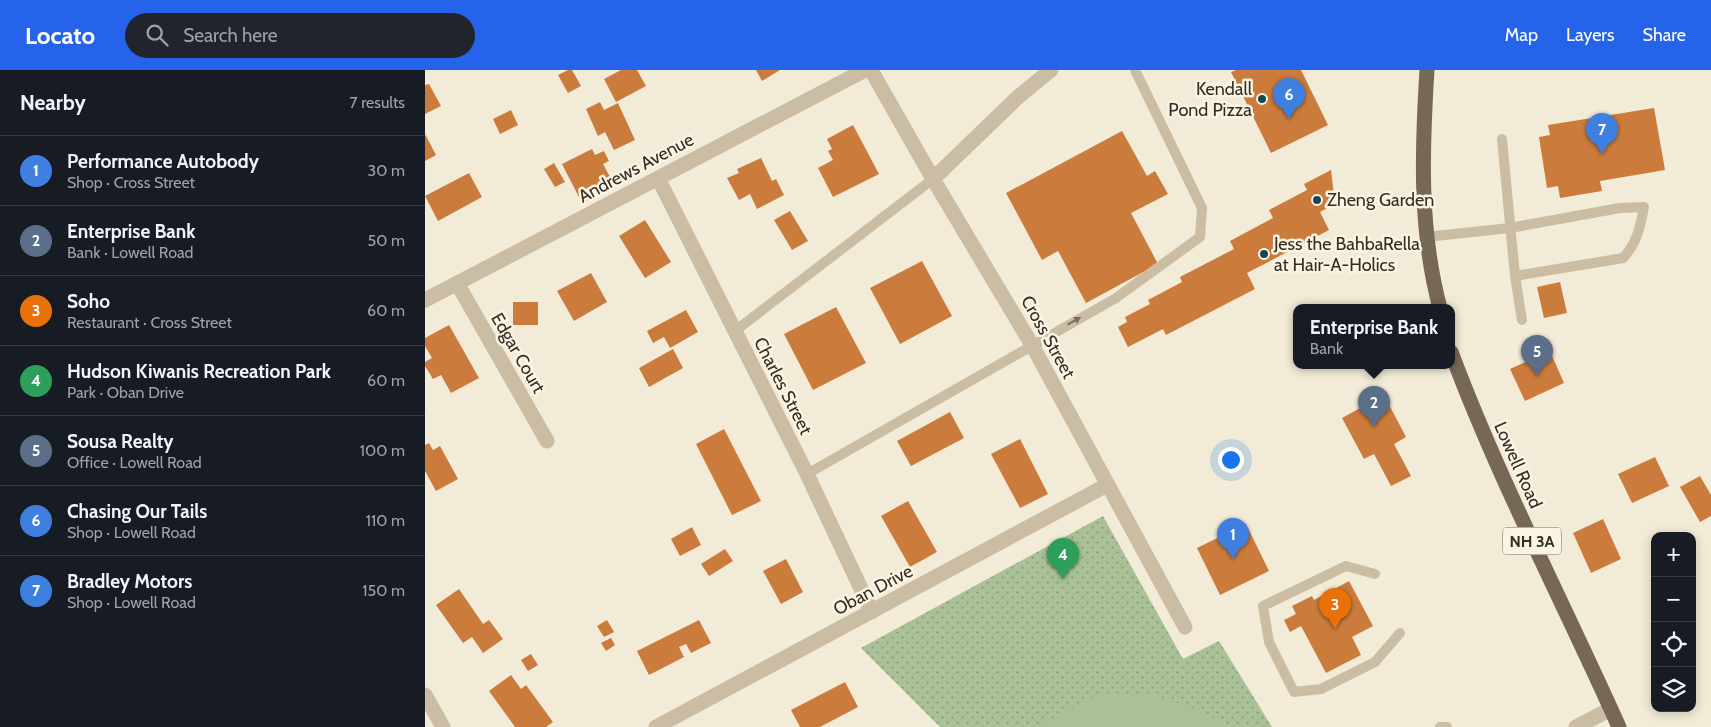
<!DOCTYPE html>
<meta charset="utf-8">
<style>
:root{--surface:#171b24;--page:#20242c;--text:#f1f3f6;--muted:#9ea1a6;--line:#363941;--accent:#2563eb}
body{margin:0;font-family:Cabin,sans-serif;background:var(--page);color:var(--text)}
.controls{position:absolute;right:15px;bottom:15px;display:grid;overflow:hidden;border-radius:10px;box-shadow:0 2px 12px #0003}
.controls button{width:45px;height:45px;display:grid;place-items:center;padding:0;border:0;border-bottom:1px solid var(--line);background:var(--surface);color:var(--text);font:25px sans-serif}
.you{position:absolute;left:805px;top:389px;width:18px;height:18px;margin:-12px;border:4px solid #fff;border-radius:50%;background:#1a73e8;box-shadow:0 0 0 8px #1a73e833}
.badge{display:grid;place-items:center;width:32px;height:32px;border-radius:50%;background:var(--accent);color:#fff;font-size:16px;font-weight:700}
.pin{position:absolute;translate:-50% -41px;filter:drop-shadow(0 1px 2px #0008)}
.pin::after{content:'';position:absolute;top:26px;width:18px;height:15px;background:inherit;clip-path:polygon(0 0,100% 0,50% 100%)}
.popup{position:absolute;left:868px;top:234px;width:162px;height:65px;box-sizing:border-box;display:grid;place-content:center;border-radius:10px;background:var(--surface);filter:drop-shadow(0 1px 4px #0005);font-size:16px;white-space:nowrap;color:var(--muted)}
.popup b{font-size:19px;color:var(--text)}
.popup::after{content:'';position:absolute;left:50%;top:100%;margin-left:-10px;border:10px solid transparent;border-top-color:var(--surface)}
.list{margin:0;padding:0;list-style:none}
h2{display:flex;justify-content:space-between;align-items:center;height:65px;margin:0;padding:0 20px;font-size:21px}
h2 small{font-size:16px;font-weight:400;color:var(--muted)}
.list li{display:grid;grid-template-columns:32px 1fr auto;gap:15px;align-items:center;box-sizing:border-box;height:70px;padding:0 20px;border-top:1px solid var(--line)}
.list b{display:block;font-size:19px;white-space:nowrap}
.list p{margin:0;font-size:16px;white-space:nowrap;color:var(--muted)}
.list em{font-size:16px;font-style:normal;color:var(--muted)}
.icon{flex:none;width:28px;height:28px;fill:none;stroke:currentColor;stroke-width:2;stroke-linecap:round;stroke-linejoin:round}
.map{position:relative;flex:none;width:1286px;height:657px;overflow:hidden}
header{display:flex;align-items:center;gap:30px;box-sizing:border-box;height:70px;padding:0 25px;background:var(--accent);color:#fff}
header strong{font-size:24px}
nav{display:flex;gap:28px;margin-inline-start:auto;font-size:18px}
.search{width:350px;height:45px;background:var(--page);display:flex;align-items:center;gap:12px;box-sizing:border-box;padding:0 18px;border-radius:28px;color:var(--muted);font-size:19px}
main{display:flex}
aside{flex:1;background:var(--surface)}
.map>svg:first-child{display:block}
.green{fill:url(#green-dots)}
.pitch{fill:#aac197}
.building{fill:#cb7c3c}
.lines{fill:none;stroke-linecap:round;stroke-linejoin:round}
.lane{stroke:#cabda3;stroke-width:10}
.street{stroke:#cabda3;stroke-width:15}
.primary{stroke:#776855;stroke-width:15}
.oneway{fill:#786e5e}
.poi-dot{fill:#194657;stroke:#faf4e3;stroke-width:2}
.labels{text-anchor:middle;stroke-width:5;stroke-linejoin:round;paint-order:stroke}
.shield{fill:#faf4e3;stroke:#70695e;stroke-width:1}
.shield-label{font-size:16px;font-weight:bold;fill:#352d25}
.poi-label{font-size:18px;fill:#352d25;stroke:#faf4e3;text-anchor:start}
.street-label{font-size:18px;fill:#352d25;stroke:#faf4e3}
</style>
<header>
<strong>Locato</strong>
<div class="search"><svg class="icon" aria-label="search" viewBox="0 0 24 24"><circle cx="10" cy="10" r="6"/><path d="M15 15l6 6"/></svg>Search here</div>
<nav><a>Map</a><a>Layers</a><a>Share</a></nav>
</header>
<main>
<aside>
<h2>Nearby<small>7 results</small></h2>
<ul class="list">
<li><span class="badge" style="background:#3f7fe0">1</span><div><b>Performance Autobody</b><p>Shop · Cross Street</p></div><em>30 m</em></li>
<li><span class="badge" style="background:#5c6f8a">2</span><div><b>Enterprise Bank</b><p>Bank · Lowell Road</p></div><em>50 m</em></li>
<li><span class="badge" style="background:#e8710a">3</span><div><b>Soho</b><p>Restaurant · Cross Street</p></div><em>60 m</em></li>
<li><span class="badge" style="background:#2e9e5b">4</span><div><b>Hudson Kiwanis Recreation Park</b><p>Park · Oban Drive</p></div><em>60 m</em></li>
<li><span class="badge" style="background:#5c6f8a">5</span><div><b>Sousa Realty</b><p>Office · Lowell Road</p></div><em>100 m</em></li>
<li><span class="badge" style="background:#3f7fe0">6</span><div><b>Chasing Our Tails</b><p>Shop · Lowell Road</p></div><em>110 m</em></li>
<li><span class="badge" style="background:#3f7fe0">7</span><div><b>Bradley Motors</b><p>Shop · Lowell Road</p></div><em>150 m</em></li>
</ul>
</aside>
<div class="map">
<svg width="1286" height="657" viewBox="0 0 1286 657">
<defs>
<pattern id="green-dots" width="8" height="8" patternUnits="userSpaceOnUse" patternTransform="scale(1.25)"><rect width="8" height="8" fill="#aac197"/><path d="M2 2h.1M6 6h.1" fill="none" stroke="#8b9d7b" stroke-width="1.8" stroke-linecap="round"/></pattern>
</defs>
<rect width="100%" height="100%" fill="#f2ebd7"/>
<path class="green" d="M678 446 758 589 794 571 847 657H515L436 578Z"/>
<path class="pitch" d="M718 625C749 630 777 639 803 657H615L638 642 673 626Z"/>
<path class="building" d="M143 0H147L156 16 143 23 133 5Z
M196 0H212L221 16 191 32 179 9Z
M331 0H355L337 11Z
M811 0H876L903 55 846 83 806 2Z
M4 14 16 36 0 44V15Z
M175 32 179 40 193 33 210 70 189 80 180 62 173 66 161 39Z
M1229 38 1240 100 1175 111 1177 121 1135 128 1133 116 1122 118 1114 67 1125 65 1123 55Z
M86 40 93 55 75 64 68 49Z
M428 55 454 104 408 127 393 98 408 90 403 81 407 79 402 69Z
M697 61 722 106 730 101 743 124 706 143 733 194 661 233 633 181 617 190 581 123Z
M0 64 11 85 0 91Z
M167 79 170 85 179 81 184 91 178 94 190 116 157 133 137 94Z
M336 88 347 111 351 109 359 125 332 139 325 124 314 130 302 108 314 103 312 99Z
M129 93 140 112 130 117 119 99Z
M906 100 910 134 895 142 904 160 822 203 830 219 741 265 738 259 703 277 693 257 702 252 700 247 725 234 723 230 757 212 755 207 809 179 805 171 848 148 844 140 882 120 879 114Z
M44 103 57 127 13 151 0 126Z
M365 141 383 171 367 180 349 150Z
M220 150 246 192 220 208 194 166Z
M497 191 527 246 475 274 445 218Z
M166 203 182 232 149 251 132 221Z
M1135 212 1142 243 1119 248 1112 217Z
M88 232H113V255H88Z
M411 237 441 293 388 320 359 264Z
M261 240 273 262 245 278 239 267 228 273 222 261Z
M24 255 54 308 26 323 16 305 8 309 0 296V292L7 288 0 276V268Z
M248 279 258 298 224 317 214 298Z
M1125 281 1139 313 1100 331 1085 299Z
M959 325 981 367 969 374 986 406 966 416 949 384 939 389 917 348Z
M525 342 539 368 486 396 472 371Z
M299 359 336 431 307 445 271 374Z
M595 369 623 424 595 438 566 384Z
M4 373 8 380 15 376 33 409 11 421 0 401V375Z
M1230 387 1244 416 1207 433 1193 404Z
M1275 406 1286 425V446L1275 452 1255 417Z
M483 431 512 482 485 497 456 446Z
M1178 449 1196 489 1166 503 1148 463Z
M821 454 844 501 795 525 772 478Z
M267 457 276 475 255 486 246 469Z
M300 479 308 491 284 506 276 494Z
M361 489 378 522 356 534 338 501Z
M924 511 948 556 927 567 936 585 901 603 876 556 865 562 859 550 871 544 867 536 887 526 889 530Z
M34 519 58 554 64 550 78 569 58 583 47 567 38 573 11 535Z
M182 550 189 562 179 567 172 556Z
M274 550 286 573 266 583 261 574 254 577 259 587 224 605 212 581Z
M186 568 190 575 181 581 176 573Z
M106 584 113 595 103 601 96 590Z
M86 605 96 619 101 615 128 652 121 657H90L64 621Z
M420 612 433 637 395 657H375L366 640Z"/>
<g class="lines">
<path class="lane" d="M1001 167 1085 158 1195 138 1219 137C1215 158 1212 173 1198 188L1090 206 1077 69
M1090 206 1097 250
M310 261 508 109
M382 404 691 228 775 167 777 138 710 0
M950 504 921 496 838 536 844 572 869 622 896 619 950 592 975 563
M1015 657H1022"/>
<path class="street" d="M446 0 508 109 607 275 760 557
M233 108 382 404 447 542
M508 109 593 27 626 0
M32 213 122 371
M0 230 440 0
M0 625 18 657
M231 657 682 415
M1151 657 1186 639"/>
<path class="primary" d="M1002 0C997 80 994 160 1015 238
M1026 282C1074 410 1138 532 1194 657"/>
</g>
<defs><path id="oneway-solid" d="M-6-.8H1V-3.2L6.5 0L1 3.2V.8H-6Z" transform="scale(1.25)"/></defs>
<use class="oneway" href="#oneway-solid" transform="translate(649 251) rotate(-29)"/>
<g class="poi-dot">
<circle cx="837" cy="29" r="5"/>
<circle cx="892" cy="130" r="5"/>
<circle cx="839" cy="184" r="5"/>
</g>
<g class="labels">
<rect class="shield" x="1078" y="457.5" width="58" height="27" rx="4"/>
<g class="shield-label">
<text x="1107" y="477">NH 3A</text>
</g>
<g class="poi-label">
<text x="827" y="25" text-anchor="end">Kendall<tspan x="827" dy="21">Pond Pizza</tspan></text>
<text x="902" y="136">Zheng Garden</text>
<text x="849" y="180">Jess the BahbaRella<tspan x="849" dy="21">at Hair-A-Holics</tspan></text>
</g>
<g class="street-label">
<text transform="translate(211 98) rotate(-28)" y="6">Andrews Avenue</text>
<text transform="translate(623 267) rotate(61)" y="6">Cross Street</text>
<text transform="translate(93 283) rotate(60)" y="6">Edgar Court</text>
<text transform="translate(358 316) rotate(63)" y="6">Charles Street</text>
<text transform="translate(1093 395) rotate(66)" y="6">Lowell Road</text>
<text transform="translate(448 520) rotate(-28)" y="6">Oban Drive</text>
</g>
</g>
</svg>
<div class="controls">
<button>+</button>
<button>−</button>
<button><svg class="icon" aria-label="locate" viewBox="0 0 24 24"><circle cx="12" cy="12" r="6"/><path d="M12 2v4M12 18v4M2 12h4M18 12h4"/></svg></button>
<button><svg class="icon" aria-label="layers" viewBox="0 0 24 24"><path d="M12 4l9 5-9 5-9-5zM3 14l9 5 9-5"/></svg></button>
</div>
<div class="you"></div>
<div class="pin badge" style="left:808px;top:489px;background:#3f7fe0">1</div>
<div class="pin badge" style="left:949px;top:357px;background:#5c6f8a">2</div>
<div class="popup"><b>Enterprise Bank</b>Bank</div>
<div class="pin badge" style="left:910px;top:559px;background:#e8710a">3</div>
<div class="pin badge" style="left:638px;top:509px;background:#2e9e5b">4</div>
<div class="pin badge" style="left:1112px;top:306px;background:#5c6f8a">5</div>
<div class="pin badge" style="left:864px;top:49px;background:#3f7fe0">6</div>
<div class="pin badge" style="left:1177px;top:84px;background:#3f7fe0">7</div>
</div>
</main>
